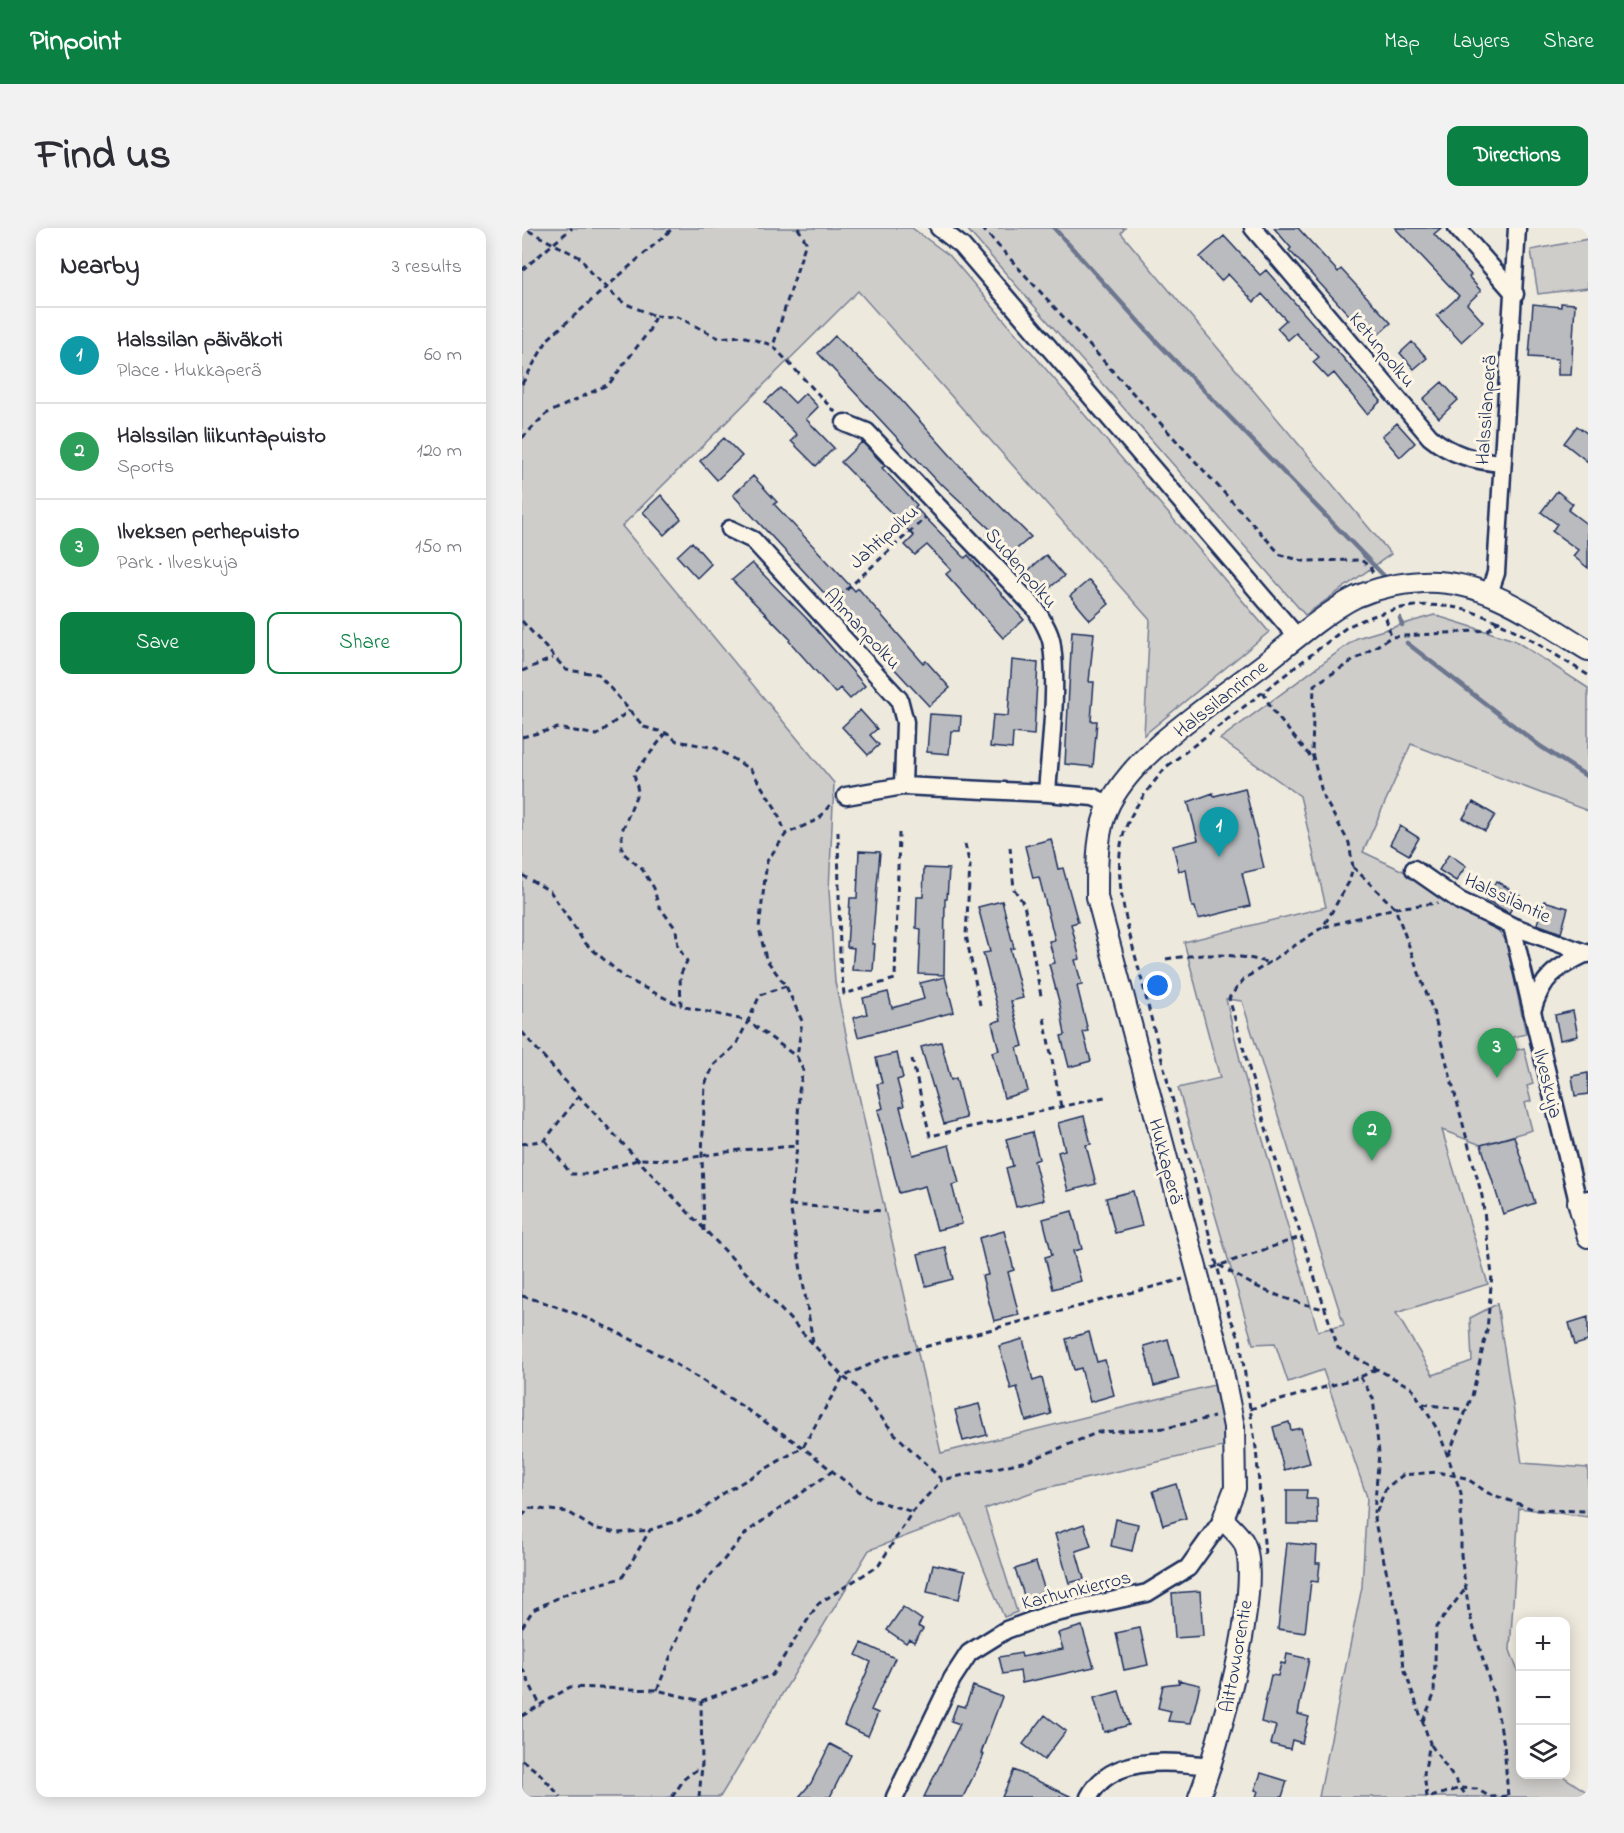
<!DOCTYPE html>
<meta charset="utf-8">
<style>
:root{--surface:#fff;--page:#f2f2f3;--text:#2b2b33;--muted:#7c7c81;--line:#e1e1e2;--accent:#0b8043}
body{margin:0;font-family:"Indie Flower",sans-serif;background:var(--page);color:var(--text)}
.controls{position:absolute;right:18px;bottom:18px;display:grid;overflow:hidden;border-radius:12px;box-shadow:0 3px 15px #0003}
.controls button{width:54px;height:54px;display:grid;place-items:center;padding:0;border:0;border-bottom:2px solid var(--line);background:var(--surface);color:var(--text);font:30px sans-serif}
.you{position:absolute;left:636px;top:758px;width:21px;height:21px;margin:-15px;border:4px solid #fff;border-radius:50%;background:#1a73e8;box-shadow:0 0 0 9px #1a73e833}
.badge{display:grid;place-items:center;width:39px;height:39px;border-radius:50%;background:var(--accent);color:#fff;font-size:20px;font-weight:700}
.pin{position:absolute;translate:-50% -50px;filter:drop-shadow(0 2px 3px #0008)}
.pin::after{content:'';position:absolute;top:32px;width:21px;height:18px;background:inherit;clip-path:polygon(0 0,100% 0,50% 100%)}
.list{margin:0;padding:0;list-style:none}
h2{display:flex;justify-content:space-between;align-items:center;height:78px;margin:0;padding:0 24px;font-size:26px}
h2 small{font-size:20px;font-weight:400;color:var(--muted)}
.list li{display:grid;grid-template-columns:39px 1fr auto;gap:18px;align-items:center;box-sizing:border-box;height:96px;padding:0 24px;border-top:2px solid var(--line)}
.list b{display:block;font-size:22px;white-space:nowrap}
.list p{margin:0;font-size:20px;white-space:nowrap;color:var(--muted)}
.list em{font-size:20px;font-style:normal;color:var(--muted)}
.actions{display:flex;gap:12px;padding:18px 24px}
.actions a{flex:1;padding:14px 0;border:2px solid var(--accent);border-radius:12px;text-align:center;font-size:21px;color:var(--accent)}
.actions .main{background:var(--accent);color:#fff}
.icon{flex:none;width:33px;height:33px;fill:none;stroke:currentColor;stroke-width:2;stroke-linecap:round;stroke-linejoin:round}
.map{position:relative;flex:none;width:1066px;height:1569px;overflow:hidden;border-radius:12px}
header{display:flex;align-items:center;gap:36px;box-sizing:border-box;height:84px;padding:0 30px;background:var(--accent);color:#fff}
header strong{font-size:28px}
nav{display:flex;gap:33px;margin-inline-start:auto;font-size:21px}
.intro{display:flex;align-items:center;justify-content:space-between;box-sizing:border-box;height:144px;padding:0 36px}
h1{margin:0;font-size:42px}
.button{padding:15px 27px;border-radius:12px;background:var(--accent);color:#fff;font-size:21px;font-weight:700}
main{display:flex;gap:36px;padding:0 36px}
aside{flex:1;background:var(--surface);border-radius:12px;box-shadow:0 3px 15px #0003}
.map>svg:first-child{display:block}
.green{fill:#cfcdca;stroke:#757e94;stroke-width:1.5;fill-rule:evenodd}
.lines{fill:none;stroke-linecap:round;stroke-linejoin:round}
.stream{stroke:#6c778f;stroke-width:4.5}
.building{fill:#babbbe;stroke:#1b2f5e;stroke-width:1.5}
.minor-casing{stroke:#1b2f5e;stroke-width:21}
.tertiary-casing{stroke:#1b2f5e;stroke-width:24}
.path{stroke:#1b2f5e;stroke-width:3;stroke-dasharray:6 4.5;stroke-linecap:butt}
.minor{stroke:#fcf5e5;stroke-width:16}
.tertiary{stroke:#fcf5e5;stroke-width:20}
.labels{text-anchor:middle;stroke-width:6;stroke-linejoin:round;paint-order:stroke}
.street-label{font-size:20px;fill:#1b2f5e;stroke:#fcf5e5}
</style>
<header>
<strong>Pinpoint</strong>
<nav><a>Map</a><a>Layers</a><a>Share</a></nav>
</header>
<div class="intro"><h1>Find us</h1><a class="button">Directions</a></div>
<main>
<aside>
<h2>Nearby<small>3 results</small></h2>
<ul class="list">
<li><span class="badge" style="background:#0f9aa8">1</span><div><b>Halssilan päiväkoti</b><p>Place · Hukkaperä</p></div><em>60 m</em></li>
<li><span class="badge" style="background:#2e9e5b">2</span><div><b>Halssilan liikuntapuisto</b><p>Sports</p></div><em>120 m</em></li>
<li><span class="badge" style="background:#2e9e5b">3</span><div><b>Ilveksen perhepuisto</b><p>Park · Ilveskuja</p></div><em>150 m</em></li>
</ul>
<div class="actions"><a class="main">Save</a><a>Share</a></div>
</aside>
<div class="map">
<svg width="1066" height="1569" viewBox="0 0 1066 1569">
<rect width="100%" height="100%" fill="#eee9dd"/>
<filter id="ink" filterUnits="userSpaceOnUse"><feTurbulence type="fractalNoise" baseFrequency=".0167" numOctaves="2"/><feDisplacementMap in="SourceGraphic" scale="12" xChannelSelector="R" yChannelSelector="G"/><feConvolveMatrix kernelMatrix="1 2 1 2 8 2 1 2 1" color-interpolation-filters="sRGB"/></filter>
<g filter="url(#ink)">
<path class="green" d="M0 0H390L428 28 747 404 622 507 628 392 336 63 100 298 312 555 307 662 313 754 343 896 419 1225 692 1157 705 1218 519 1261 463 1281 495 1384 482 1389 440 1287 347 1322 198 1569H0Z
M444 0H603L599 5 869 326 783 387Z
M1066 11V60L1016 66 1009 22Z
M912 387 992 412 1066 460V583L889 516 841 624C877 641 965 680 984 713L1004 806 991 809 995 822 1002 820 1011 856 1005 858 1009 873 1003 875 1010 902 959 917 920 902 966 1056 874 1085 911 1147 950 1133 948 1090 975 1076 1000 1235 1066 1240V1289L997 1280 988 1422 998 1449 999 1546 1039 1547 1066 1565V1569H797L840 1359 845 1269 801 1142 766 1154 753 1115 731 1116 656 860 698 850 662 714 804 679 778 568 698 511 835 410ZM704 771 720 773 822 1097 796 1103 719 836Z"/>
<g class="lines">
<path class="stream" d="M532 0 635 114 867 353
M878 390 880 397
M885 415 1018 518 1066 549"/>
</g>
<path class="building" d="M752 0H776L816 44 819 41 869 95 850 112 767 22 769 20Z
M873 0H919L912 6 949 47 947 49 959 63 945 76 961 94 939 114 915 88 937 68Z
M702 8 738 47 744 42 859 173 845 186 812 145 806 150 791 134 797 129 774 105 766 112 755 100 764 92 740 66 732 74 706 46 699 53 678 29Z
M1039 75 1053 76 1049 147H1036V131L1007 129 1011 76 1039 79Z
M313 108 370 162 438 238 509 309 485 329 465 306 469 302 420 256 419 257 296 125Z
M890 114 905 130 892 141 878 125Z
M920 154 936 172 917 190 901 171Z
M258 160 273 175 283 165 296 179 284 191 312 220 294 238 269 213 275 207 243 174Z
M875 195 893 215 878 229 860 208Z
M1055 198 1066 206V234L1042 215Z
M202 210 220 228 195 252 178 233Z
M340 214 363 238 360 240 395 277 393 279 443 330 446 327 502 392 481 410 424 346 429 342 405 317 393 327 383 317 392 308 319 234Z
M231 248 255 274 252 276 333 363 336 360 401 435 404 433 428 460 407 478 211 267Z
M1035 263 1051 276 1046 282 1066 297V340L1051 328 1056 322 1030 303 1035 296 1019 284Z
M139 267 159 291 142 307 121 284Z
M170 314 189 336 175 350 155 328Z
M524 327 542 348 519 367 502 346Z
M230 335 288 394 343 458 328 471 318 460 313 465 267 413 268 411 210 352Z
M567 352 587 376 568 392 548 368Z
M550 403 572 405 567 454H572L569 493H575L571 539 543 536Z
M490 432 516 435 512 507 491 505 490 521 468 519 471 487 486 488Z
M338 482 355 501 348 507 357 517 346 527 320 499Z
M408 486 439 488 438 503H429L427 526 405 524Z
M723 560 742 640 720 645 728 678 676 691 673 679H670L664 641 657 643 651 618 676 612 666 574 691 565 692 568Z
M951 574 973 587 963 603 941 590Z
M878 598 897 610 887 627 868 616Z
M529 611 536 641 541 640 556 694 549 696 558 731 553 732 560 757 555 758 566 803 561 804 569 833 547 839 539 808 543 807 538 777 527 736 533 735 527 713 533 712 517 649 511 650 503 618Z
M337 623 358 624 350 716H353L351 743 330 742 332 720 325 719 328 670H335Z
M927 626 944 638 934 653 917 642Z
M402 640 427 641 425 671H423L422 747 397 746 399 701 394 700 395 669H401Z
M974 653 998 667 987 685 964 672Z
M480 673 492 720 488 721 501 770 489 773 501 818 495 820 506 863 482 870 470 824 477 822 470 795 479 792 461 725 468 724 456 679Z
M1022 673 1046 680 1039 705 1015 696Z
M423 749 432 784 336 809 331 790 345 786 341 770 366 764 370 780 402 771 398 755Z
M1051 783 1056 808 1038 812 1033 787Z
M419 814 429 852 434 850 444 890 422 896 399 819Z
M375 825 381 850 375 852 382 878 378 879 391 927 427 917 437 955 430 957 440 996 415 1002 403 958 377 965 356 882 361 880 355 856 360 855 354 830Z
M1066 845V866L1053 868 1050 848Z
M562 888 569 916 564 917 574 956 546 963 536 924 543 922 536 895Z
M510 904 517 931 512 933 522 972 494 979 484 940 491 938 484 911Z
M992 908 1013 975 981 986 959 917Z
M611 963 620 998 593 1005 584 970Z
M550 983 560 1021 551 1023 559 1053 531 1061 523 1029 530 1027 521 991Z
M482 1003 492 1042 486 1044 497 1087 472 1093 460 1048 466 1047 457 1010Z
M423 1019 431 1051 404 1058 396 1026Z
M1066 1089V1113L1053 1117 1047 1095Z
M567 1104 575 1134 583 1132 592 1167 568 1174 559 1140 552 1142 544 1111Z
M501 1111 511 1153 520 1150 529 1186 504 1193 495 1159 489 1161 477 1118Z
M646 1111 657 1151 632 1158 622 1118Z
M457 1176 465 1207 441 1213 433 1182Z
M767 1194 769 1202 779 1200 788 1235 762 1242 751 1199Z
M654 1256 664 1290 641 1297 631 1263Z
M765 1262H785L784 1271H795L796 1296H765Z
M594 1291 616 1296 610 1323 589 1318Z
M562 1296 569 1318 554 1323 562 1351 547 1355 533 1306Z
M765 1315 795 1318 794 1335H798L796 1354 789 1353 783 1405 756 1401Z
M514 1334 523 1363 503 1370 493 1341Z
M411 1336 443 1343 437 1371 405 1364Z
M678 1363 681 1408 653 1410 650 1365Z
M381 1379 400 1392 396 1398 401 1401 392 1414 387 1411 384 1415 365 1402Z
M560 1398 572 1439 500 1455 498 1443 481 1446 477 1429 499 1425 500 1429 541 1421 536 1405Z
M618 1400 626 1437 602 1442 594 1405Z
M340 1415 373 1430 349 1482 356 1485 346 1508 322 1497 349 1434 334 1427Z
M765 1426 787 1431 776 1486 787 1489 780 1515 770 1512 768 1521 749 1516 754 1498 739 1494 749 1447 756 1448 759 1435 763 1436Z
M656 1452 678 1457 669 1495 646 1493 649 1483 636 1480 641 1457 657 1455Z
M451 1458 480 1469 459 1525 462 1527 441 1569H402L438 1496 429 1493 435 1477 443 1479Z
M597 1463 607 1497 582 1504 572 1470Z
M523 1487 544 1503 522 1532 501 1516Z
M308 1516 329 1527 308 1569H277L289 1555Z
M492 1542 550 1569H480Z
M739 1545 765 1553 760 1569H734L736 1563 733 1562Z"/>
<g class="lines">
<g class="minor-casing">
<path id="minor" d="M417 0 440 18 776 410
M731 0 908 209C930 227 953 233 980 235
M935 0 993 66
M323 195 345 204 513 380C520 392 529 405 530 418 536 462 528 520 525 565
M208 301 231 312 377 471 383 494 381 558
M967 365 974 345 995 0
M324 568 381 558 525 565 571 569 587 576
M892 641 938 673 990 698 1066 726
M990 698 1010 782
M1065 725C1033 740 1020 749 1010 783L1056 974 1066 971
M373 1569 430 1451 447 1425 484 1402 525 1387 625 1365 666 1340 701 1291
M567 1569C590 1525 650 1534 690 1538"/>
</g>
<g class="tertiary-casing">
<path id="tertiary" d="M1056 974 1066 1009
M677 1569C695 1525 742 1356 722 1315 718 1307 707 1298 701 1291L713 1260 712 1199 698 1129 575 669C575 640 574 602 588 575 616 521 694 473 742 436 767 416 807 382 834 369 854 360 880 355 901 354 964 351 1015 391 1066 422"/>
</g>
<path class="path" d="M276 0 284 14 251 118 314 185
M460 0 759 327 781 333 839 332 848 339 852 347
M0 42 50 0
M133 88 156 89 197 110 220 108 250 117
M0 156 26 111 151 0
M0 210 24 186 87 156 127 103 133 88 102 75 93 68 68 44 59 30 1 0
M309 376 404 289
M864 390 869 409
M978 392 966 402 869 409 792 457 790 525 801 568 827 615 831 639 827 654 801 699 722 751 707 770 748 914 816 1120 890 1160 917 1204 939 1265V1327L947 1384 972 1469 982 1516 986 1569
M0 393 44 442 76 446 122 499 144 505 155 513 194 520 229 542 254 581 264 606
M0 443 31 430
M741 464 750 482 791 532
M144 505 112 546 116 563 100 603V624L120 641 132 660 136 677 154 701 156 719 165 733 158 748 159 778 226 793 214 817 192 837 183 856 180 927 182 1003
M0 509 36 500 75 507 108 482
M316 603 318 730 322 766 373 751 377 605
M443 616 448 638 444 707 458 777
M488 619 492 661 502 676 519 768
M831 639 873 680 911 783 960 968 970 1047 965 1102 950 1168 926 1228
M0 647 28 663 62 714 103 750 159 778
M802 699 873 680 916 675
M644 731C682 725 711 725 748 735
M264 758 238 767 226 793 275 829
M522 790 539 879
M0 804C102 923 216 1032 321 1149L333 1157 372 1205 420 1252 509 1232 577 1204 644 1200 692 1189
M390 831 408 908 587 868
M23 912 49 946H70L118 931 153 932 218 922 275 918
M0 916 23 912 56 869
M268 977 363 983
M697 1037C735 1061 759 1071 802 1081
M690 1040 778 1009
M0 1068C97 1093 187 1156 270 1212 296 1229 320 1254 347 1269 359 1276 377 1279 390 1284
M291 1114 268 977 275 918 277 863 281 842 275 829 280 793 264 758 244 731 237 700 245 633 264 606 297 591 310 574
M838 1149 851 1170 857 1225 852 1285
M901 1176 944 1182
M728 1181 838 1149 855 1141
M0 1288 8 1280 46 1284 71 1300 96 1305 128 1302
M743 1326 734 1220 726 1167 718 1112 707 1087C682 977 648 870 622 761 611 716 592 664 599 617 604 587 625 563 644 539L825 399C929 349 979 394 1066 447
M0 1399 11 1382 50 1363 100 1350 128 1302 175 1286 202 1265 281 1219 321 1149 364 1129 661 1051
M0 1440 19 1479
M135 1462 174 1365 225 1304 312 1242
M0 1488 48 1459 135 1462 179 1473 250 1447 296 1376 357 1337 390 1284 420 1252
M901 1493 912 1467 914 1399 944 1360
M909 1517 945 1569
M0 1532 17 1545 39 1569
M150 1569 163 1550 180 1538 179 1473
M177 1569 180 1538
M905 1569 902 1546 908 1515 882 1440 876 1383 870 1368 852 1290 864 1260 881 1247 915 1244 944 1250 966 1265 1014 1282 1066 1283
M909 1569 939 1560 955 1561 968 1569 986 1568"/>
<use href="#minor" class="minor"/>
<use href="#tertiary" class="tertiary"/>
</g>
</g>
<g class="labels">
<g class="street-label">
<text transform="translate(861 121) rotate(50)" y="7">Ketunpolku</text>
<text transform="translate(963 182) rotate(-86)" y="7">Halssilanperä</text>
<text transform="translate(361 308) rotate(-42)" y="7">Jahtipolku</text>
<text transform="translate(500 339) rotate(49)" y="7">Sudenpolku</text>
<text transform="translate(341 400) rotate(47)" y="7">Ahmanpolku</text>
<text transform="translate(698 470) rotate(-38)" y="7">Halssilanrinne</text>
<text transform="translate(986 669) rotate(25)" y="7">Halssilantie</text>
<text transform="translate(1027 855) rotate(76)" y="7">Ilveskuja</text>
<text transform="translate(645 933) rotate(75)" y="7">Hukkaperä</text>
<text transform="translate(554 1361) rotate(-14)" y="7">Karhunkierros</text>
<text transform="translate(713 1428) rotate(-80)" y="7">Aittovuorentie</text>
</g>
</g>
</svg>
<div class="controls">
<button>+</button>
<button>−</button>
<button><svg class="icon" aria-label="layers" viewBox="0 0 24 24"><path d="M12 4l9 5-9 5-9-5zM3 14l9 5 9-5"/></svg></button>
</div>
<div class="you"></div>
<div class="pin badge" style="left:697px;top:629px;background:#0f9aa8">1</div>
<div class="pin badge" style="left:850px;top:933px;background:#2e9e5b">2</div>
<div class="pin badge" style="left:975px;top:850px;background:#2e9e5b">3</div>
</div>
</main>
